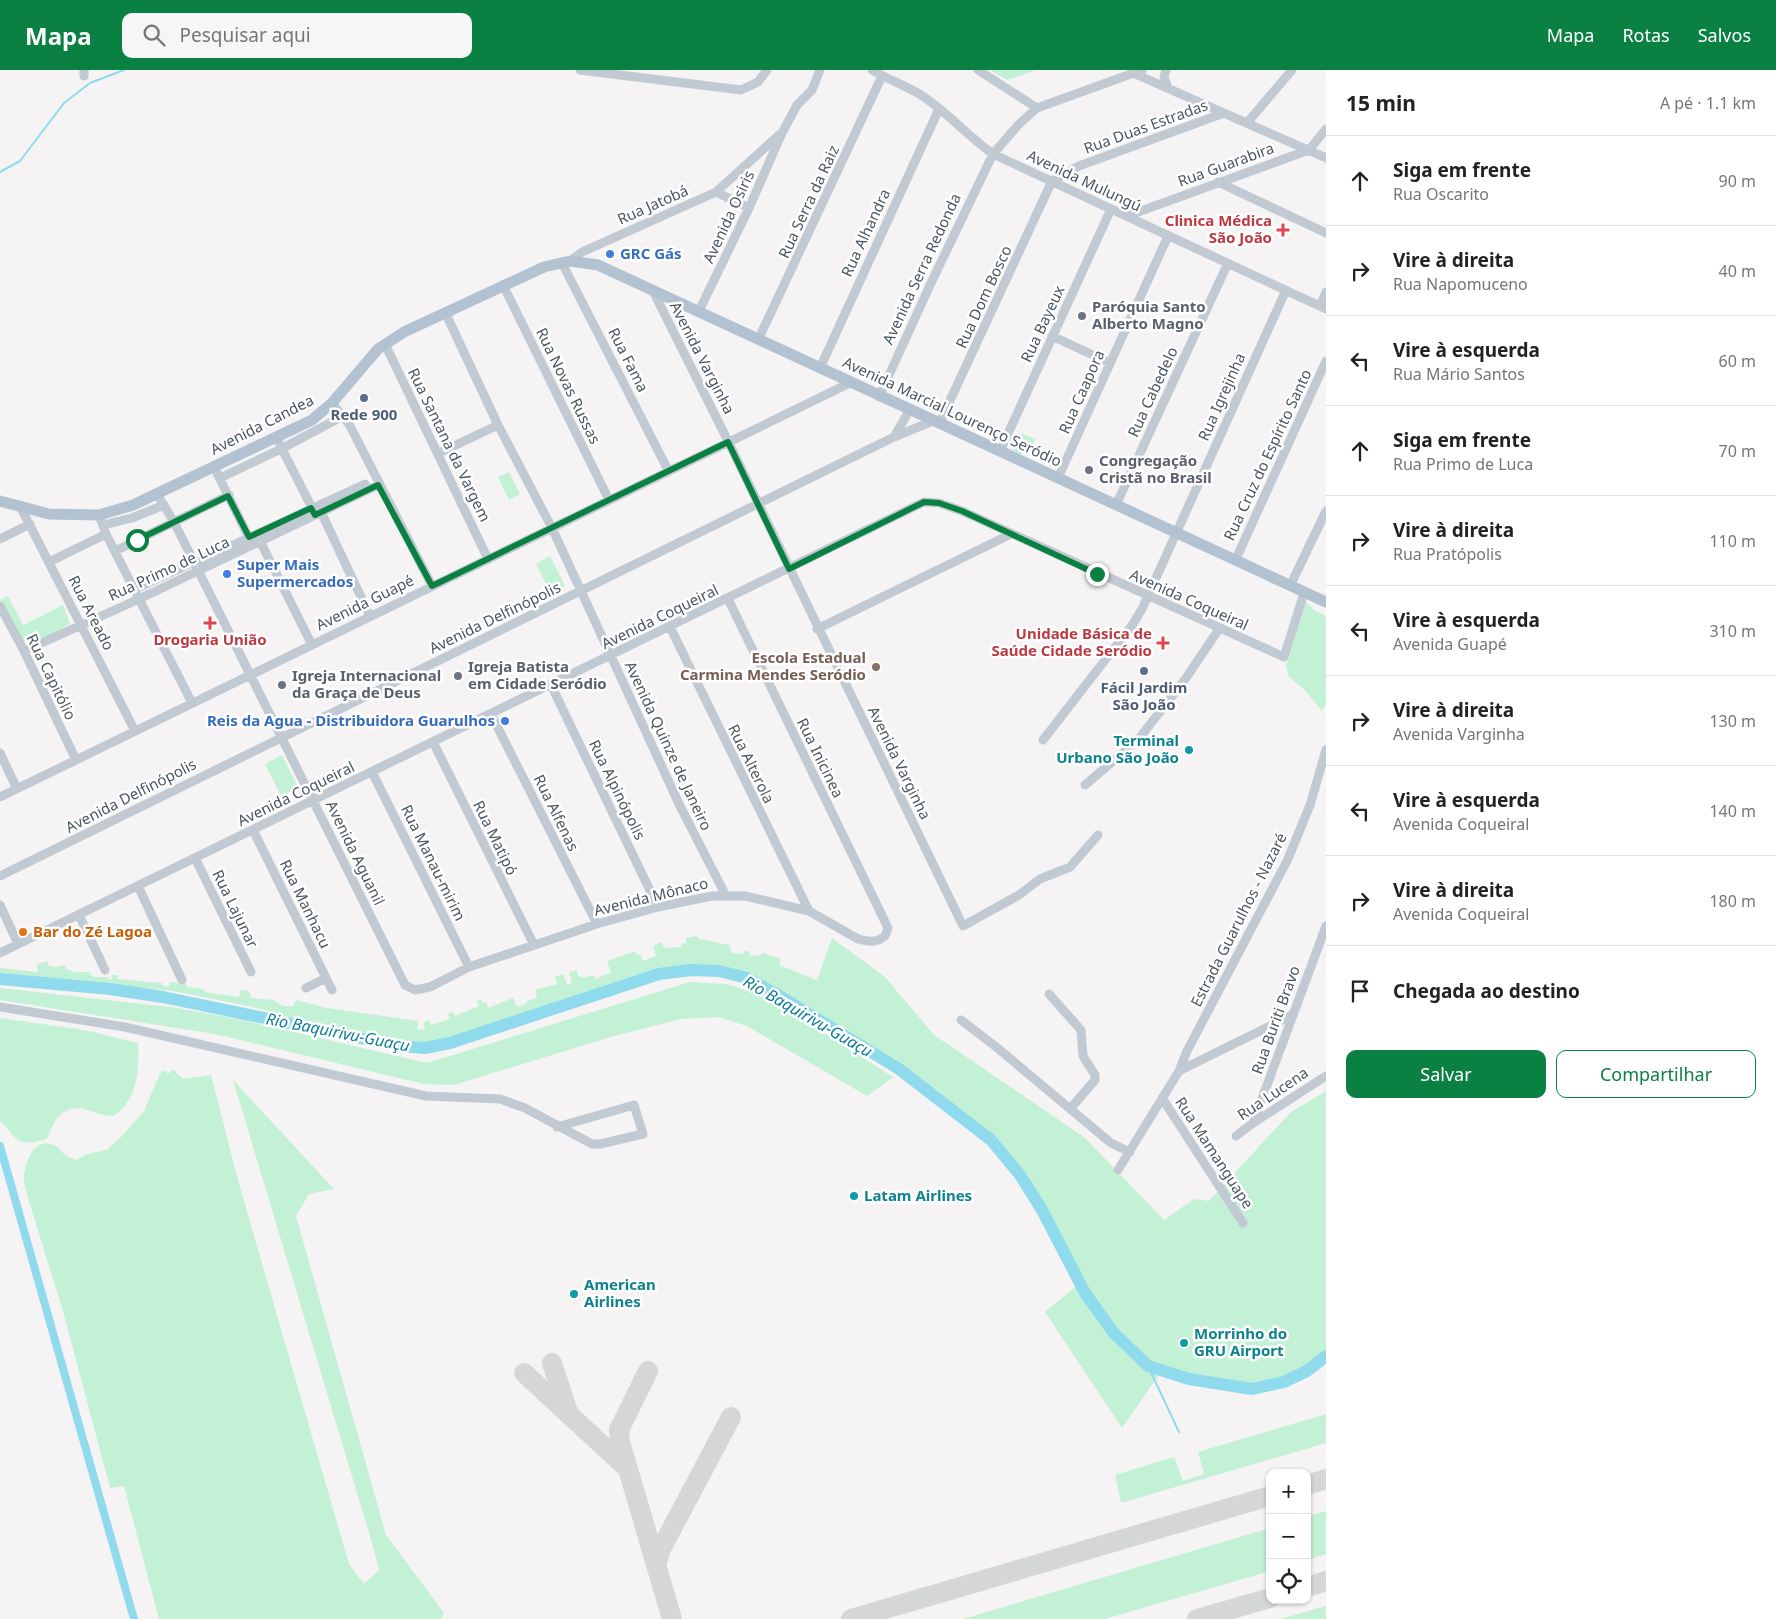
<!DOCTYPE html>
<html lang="pt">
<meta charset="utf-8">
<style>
:root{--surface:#fff;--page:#f6f6f6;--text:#222;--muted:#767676;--line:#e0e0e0;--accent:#0b8043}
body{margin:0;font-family:"Noto Sans",sans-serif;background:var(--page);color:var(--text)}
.controls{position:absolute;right:15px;bottom:15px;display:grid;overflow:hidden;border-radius:10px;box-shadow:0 1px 4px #0004}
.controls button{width:45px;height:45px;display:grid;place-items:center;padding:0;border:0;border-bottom:1px solid var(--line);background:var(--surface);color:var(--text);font:25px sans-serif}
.stop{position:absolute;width:15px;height:15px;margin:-11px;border:4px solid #0b8043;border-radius:50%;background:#fff}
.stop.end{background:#0b8043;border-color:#fff;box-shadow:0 1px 5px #0008}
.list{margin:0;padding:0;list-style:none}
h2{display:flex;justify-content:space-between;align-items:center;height:65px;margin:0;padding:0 20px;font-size:21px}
h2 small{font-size:16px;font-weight:400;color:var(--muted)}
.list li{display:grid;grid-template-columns:32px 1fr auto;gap:15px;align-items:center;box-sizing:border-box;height:90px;padding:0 20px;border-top:1px solid var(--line)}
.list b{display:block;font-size:19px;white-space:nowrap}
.list p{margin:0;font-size:16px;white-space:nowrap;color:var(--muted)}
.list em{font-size:16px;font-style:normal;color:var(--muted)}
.actions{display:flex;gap:10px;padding:15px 20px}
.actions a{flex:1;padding:11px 0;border:1px solid var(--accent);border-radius:10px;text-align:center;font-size:18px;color:var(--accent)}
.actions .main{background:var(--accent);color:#fff}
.icon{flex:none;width:28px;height:28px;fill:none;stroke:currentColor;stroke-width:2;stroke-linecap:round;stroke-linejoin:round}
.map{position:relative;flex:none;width:1326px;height:1549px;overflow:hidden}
header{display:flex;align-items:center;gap:30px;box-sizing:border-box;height:70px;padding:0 25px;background:var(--accent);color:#fff}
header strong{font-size:24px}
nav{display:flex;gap:28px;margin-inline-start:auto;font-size:18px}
.search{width:350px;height:45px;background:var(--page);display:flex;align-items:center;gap:12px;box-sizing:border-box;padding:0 18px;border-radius:10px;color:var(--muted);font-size:19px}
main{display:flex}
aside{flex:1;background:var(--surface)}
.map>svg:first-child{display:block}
.green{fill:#c3f1d5}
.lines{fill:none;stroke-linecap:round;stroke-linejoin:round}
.stream{stroke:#90daee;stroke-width:2}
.canal{stroke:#90daee;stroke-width:8}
.river{stroke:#90daee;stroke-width:12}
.taxiway{stroke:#d5d6d8;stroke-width:20}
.minor{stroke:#c1cad2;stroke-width:9}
.major{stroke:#b3c2d1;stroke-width:11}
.route{stroke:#0b8043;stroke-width:6}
.health-dot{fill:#e0444e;stroke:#fff;stroke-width:2}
.shop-dot{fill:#3f7fe0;stroke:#fff;stroke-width:2}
.worship-dot{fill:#6b7280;stroke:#fff;stroke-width:2}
.service-dot{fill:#5c6f8a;stroke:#fff;stroke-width:2}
.education-dot{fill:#8d6e63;stroke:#fff;stroke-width:2}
.culture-dot{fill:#0f9aa8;stroke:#fff;stroke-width:2}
.food-dot{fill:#e8710a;stroke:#fff;stroke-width:2}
.labels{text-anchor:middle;stroke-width:5;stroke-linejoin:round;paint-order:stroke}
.street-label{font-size:15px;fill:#4a5661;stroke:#fff}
.health-label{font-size:15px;font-weight:bold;fill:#be3a42;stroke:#fff;text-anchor:end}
.shop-label{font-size:15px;font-weight:bold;fill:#366cbe;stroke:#fff;text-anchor:start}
.worship-label{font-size:15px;font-weight:bold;fill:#5b616d;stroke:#fff;text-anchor:start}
.service-label{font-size:15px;font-weight:bold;fill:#4e5e75;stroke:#fff}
.education-label{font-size:15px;font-weight:bold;fill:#785e54;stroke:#fff;text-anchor:end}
.culture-label{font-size:15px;font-weight:bold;fill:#0d838f;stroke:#fff;text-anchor:start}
.food-label{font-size:15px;font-weight:bold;fill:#c56008;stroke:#fff;text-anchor:start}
.water-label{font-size:16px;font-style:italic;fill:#0c7c9b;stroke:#fff}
</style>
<header>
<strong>Mapa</strong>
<div class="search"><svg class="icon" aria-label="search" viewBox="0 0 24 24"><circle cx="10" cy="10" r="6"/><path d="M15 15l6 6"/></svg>Pesquisar aqui</div>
<nav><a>Mapa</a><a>Rotas</a><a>Salvos</a></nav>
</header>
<main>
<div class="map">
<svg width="1326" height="1549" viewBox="0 0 1326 1549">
<rect width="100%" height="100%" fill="#f5f3f3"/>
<path class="green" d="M990 0H1033L1034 1 1007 10Z
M1019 363 1036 369 1027 383 1019 384 1008 376Z
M509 402 520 424 509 430 498 407Z
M550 486 565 516 551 523 536 494Z
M8 526 23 555 63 535 70 553C62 562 31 576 20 570L0 530Z
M1306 532 1314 540 1326 546V633L1322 641 1304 619 1289 607 1286 596Z
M282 685 298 717 281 726 265 694Z
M697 866 699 869 729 875 732 883 743 884 744 881 750 882 749 885 757 886 764 883 781 889 779 895 817 910 832 868 885 907 934 965 1084 1067 1164 1150 1194 1129 1209 1131 1291 1042 1326 1021V1285C1320 1290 1315 1296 1308 1300 1268 1328 1205 1314 1162 1300L1122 1358 1045 1242 1080 1213 1020 1105 959 1039 767 919 769 915 744 902 718 897 658 900 516 946 485 960 453 969 405 974 353 964 257 938 173 921 0 903V898L38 902 37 894 47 891 49 896 56 897 65 895 66 899 75 902H89L93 907H107L111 910 112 905H118V909L162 913 163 916H169L170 912 186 914 187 917 204 919V922L239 927 240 920 249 921 251 928 273 930 283 936H293L296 930 327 938 418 951 417 960 425 959 424 952 429 950 431 955 450 949 448 944 452 942 455 946 479 936 477 931 481 929 482 933 486 932 488 938 513 928 517 937 527 933V931L537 928 535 920 557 914 555 907 563 904 567 914 572 913 569 902 577 900 578 905 583 908 594 905 596 909 611 902 607 891 636 881 637 885 640 884 643 891 656 886 653 876 662 872 664 878 681 877V874L686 873V868Z
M690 912 726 914 755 923 827 965 893 1007 867 1026 747 956 718 947 681 949 614 966 454 1015 424 1014 215 964 0 930V918L178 938 242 950 427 993Z
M0 948 84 960 138 973C140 997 137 1033 113 1046 95 1046 77 1029 60 1045 54 1050 51 1062 46 1069 17 1078 19 1070 0 1051Z
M173 999 183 1009 211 1005 239 1114 349 1494 364 1514 379 1500 373 1476 233 1010 334 1119 309 1124 296 1146 386 1465 444 1543 441 1549H159L124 1416 110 1418 63 1241 27 1125C26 1120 24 1114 24 1109 24 1095 34 1066 53 1075 63 1079 61 1086 76 1090L87 1084 107 1080 123 1065 144 1041 161 1001H165L168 1004Z
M1326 1344V1373L1121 1433 1115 1405 1174 1387 1183 1411 1204 1404 1198 1382Z
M1326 1441V1484L1307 1490V1446Z
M1270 1458V1501L1105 1549H963Z
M1326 1536V1549H1280Z"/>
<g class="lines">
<path class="stream" d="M0 102 20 91 64 33 90 13 124 0
M1148 1296 1179 1362"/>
<path class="canal" d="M0 1076 134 1549"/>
<path class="river" d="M0 909 110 919 163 927 398 976 425 978 450 973 659 904 691 900 719 901 747 908 778 925 899 999 991 1070 1020 1105 1042 1140 1085 1223 1113 1262 1148 1296 1189 1309 1252 1319 1284 1312 1307 1301 1326 1286"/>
<path class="taxiway" d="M552 1293 568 1342
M648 1301 619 1360 620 1372 672 1549
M524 1303 627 1398
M1307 1415 1326 1409
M656 1495 661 1479 731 1347
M1307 1517 1326 1511
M851 1549 1270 1426
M1197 1549 1270 1528"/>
<path class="minor" d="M84 0V6
M580 0 741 20 758 12 767 0
M872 0C888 10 908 16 924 27 949 44 969 67 993 84L1326 239
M978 0 1037 38
M1166 0 1164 7 1168 18
M1133 3 1326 88
M1247 53 1292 0
M1218 112 1326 163
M716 122 779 65
M1127 146 1309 80 1326 59
M570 191 582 182 716 122 749 138
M562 193 668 400
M503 215 609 430
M652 219 728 371 963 856 1019 825 1040 809 1070 797 1098 765
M1320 236 1326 222
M699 241 749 138 782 63 797 35 812 20 820 0
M445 242 498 355 552 458 680 736 725 824
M1052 266 1110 293
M759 268 882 6
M385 274 488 489
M820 298 939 39
M879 327 931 213 993 84 1019 54 1037 38 1142 0
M332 333 349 354 432 516
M909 341 894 367 933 351
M939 354 1052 111 1079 96 1224 43
M276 367 314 442
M1000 381 1111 139
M439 383 498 355
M217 403 251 472
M220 408 281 379 343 346
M1058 408 1168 166
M157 424 174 452 405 915 415 920 430 917 469 897 597 854 658 837 712 826H745L809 841 858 869C868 872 876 873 885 866L888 858 873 827 728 529
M1116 435 1228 193
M21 438 135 661
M321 442 370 546
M99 445 106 464 192 633
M103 455 132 448 164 435
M0 469 30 454
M260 471 312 575
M115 481 229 425
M199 491 365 414
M1235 491 1326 291
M49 492 106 464
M1290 516 1326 441
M140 517 194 492
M0 536 24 581 76 690
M670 557 809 841
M817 559 1011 464
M24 581 139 529 378 415
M551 615 658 837
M491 644 597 854
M1043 670 1133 554 1142 539 1286 220
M433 672 534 875
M0 683 17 719
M372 702 469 897
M1085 715 1138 670 1186 608 1219 559
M0 727 850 313
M253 760 332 920
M195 788 251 902
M0 806 894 367
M138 816 182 910
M0 835 18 874
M79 845 105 900
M0 883 924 432 939 433 962 441 1284 587 1304 523
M306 918 326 908
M1049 924 1081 960 1083 986 1095 1005V1010L1070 1039
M0 937 125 957 426 1026 500 1029 525 1038 592 1074H600L643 1064 634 1035 557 1057
M961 950 995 976 1111 1073 1130 1082
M1179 1001 1292 945
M1162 1028 1243 1153
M1253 1053 1326 856
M1236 1066 1253 1053 1326 1006
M1118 1100 1179 1001 1187 981 1288 789 1310 735 1326 680"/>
<path class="major" d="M0 431 49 444 99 445 133 435 312 350 332 333 378 279 404 262 544 197 570 191 598 195 1326 532"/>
</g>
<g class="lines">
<path class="route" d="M137 470 228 426 249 467 311 438 315 445 378 415 432 516 728 372 789 499 924 432 939 433 962 441 1097 504"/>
</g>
<g class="health-dot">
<path d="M1280.5 152.5h5v5h5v5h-5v5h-5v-5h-5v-5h5z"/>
<path d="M207.5 545.5h5v5h5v5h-5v5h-5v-5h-5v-5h5z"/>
<path d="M1160.5 565.5h5v5h5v5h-5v5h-5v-5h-5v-5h5z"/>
</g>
<g class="shop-dot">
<circle cx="610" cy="184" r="5"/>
<circle cx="227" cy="504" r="5"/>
<circle cx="505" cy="651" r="5"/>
</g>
<g class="worship-dot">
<circle cx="1082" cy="246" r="5"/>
<circle cx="1089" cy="400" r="5"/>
<circle cx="458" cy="606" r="5"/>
<circle cx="282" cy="615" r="5"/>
</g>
<g class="service-dot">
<circle cx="364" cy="328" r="5"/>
<circle cx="1144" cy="601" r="5"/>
</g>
<circle class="education-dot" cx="876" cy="597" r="5"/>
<g class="culture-dot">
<circle cx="1189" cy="680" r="5"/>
<circle cx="854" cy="1126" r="5"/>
<circle cx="574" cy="1224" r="5"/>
<circle cx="1184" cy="1273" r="5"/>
</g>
<circle class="food-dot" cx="23" cy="862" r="5"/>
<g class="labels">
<g class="street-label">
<text transform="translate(1146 57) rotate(-20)" y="5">Rua Duas Estradas</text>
<text transform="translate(1226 95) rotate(-20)" y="5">Rua Guarabira</text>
<text transform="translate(1084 111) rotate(25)" y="5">Avenida Mulungú</text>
<text transform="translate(809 132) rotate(-65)" y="5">Rua Serra da Raiz</text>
<text transform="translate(653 135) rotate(-24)" y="5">Rua Jatobá</text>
<text transform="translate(729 147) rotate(-65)" y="5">Avenida Osiris</text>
<text transform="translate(866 163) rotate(-65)" y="5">Rua Alhandra</text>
<text transform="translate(922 199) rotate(-65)" y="5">Avenida Serra Redonda</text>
<text transform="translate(984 227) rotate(-65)" y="5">Rua Dom Bosco</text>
<text transform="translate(1043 254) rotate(-65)" y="5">Rua Bayeux</text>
<text transform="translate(702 288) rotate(63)" y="5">Avenida Varginha</text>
<text transform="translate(628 290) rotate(63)" y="5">Rua Fama</text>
<text transform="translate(568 316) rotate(64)" y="5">Rua Novas Russas</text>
<text transform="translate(1082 322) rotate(-66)" y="5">Rua Caapora</text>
<text transform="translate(1153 322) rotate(-65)" y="5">Rua Cabedelo</text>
<text transform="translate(1222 327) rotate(-66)" y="5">Rua Igrejinha</text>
<text transform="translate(952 342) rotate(25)" y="5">Avenida Marcial Lourenço Seródio</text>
<text transform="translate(262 355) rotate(-27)" y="5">Avenida Candea</text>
<text transform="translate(449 375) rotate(64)" y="5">Rua Santana da Vargem</text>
<text transform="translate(1268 385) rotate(-65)" y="5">Rua Cruz do Espírito Santo</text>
<text transform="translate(169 499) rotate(-25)" y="5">Rua Primo de Luca</text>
<text transform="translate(1189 530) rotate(24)" y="5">Avenida Coqueiral</text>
<text transform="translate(365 533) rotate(-26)" y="5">Avenida Guapé</text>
<text transform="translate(91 543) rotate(63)" y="5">Rua Areado</text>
<text transform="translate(660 547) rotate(-26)" y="5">Avenida Coqueiral</text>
<text transform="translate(495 548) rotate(-26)" y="5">Avenida Delfinópolis</text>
<text transform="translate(51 607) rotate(64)" y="5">Rua Capitólio</text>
<text transform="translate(668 676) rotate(65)" y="5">Avenida Quinze de Janeiro</text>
<text transform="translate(820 688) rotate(64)" y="5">Rua Inicinea</text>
<text transform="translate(899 693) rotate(64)" y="5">Avenida Varginha</text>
<text transform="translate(751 694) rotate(64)" y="5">Rua Alterola</text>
<text transform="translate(617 720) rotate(64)" y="5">Rua Alpinópolis</text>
<text transform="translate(296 724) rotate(-26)" y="5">Avenida Coqueiral</text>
<text transform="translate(131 726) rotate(-27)" y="5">Avenida Delfinópolis</text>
<text transform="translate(556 743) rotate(64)" y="5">Rua Alfenas</text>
<text transform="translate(495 768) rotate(64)" y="5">Rua Matipó</text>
<text transform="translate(355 783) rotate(64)" y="5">Avenida Aguanil</text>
<text transform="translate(433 793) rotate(64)" y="5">Rua Manau-mirim</text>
<text transform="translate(651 827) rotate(-14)" y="5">Avenida Mônaco</text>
<text transform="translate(305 834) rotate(64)" y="5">Rua Manhacu</text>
<text transform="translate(235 839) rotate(64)" y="5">Rua Lajunar</text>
<text transform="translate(1239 850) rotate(-63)" y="5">Estrada Guarulhos - Nazaré</text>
<text transform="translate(1276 950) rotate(-70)" y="5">Rua Buriti Bravo</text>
<text transform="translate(1273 1024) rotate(-34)" y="5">Rua Lucena</text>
<text transform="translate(1214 1083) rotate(57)" y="5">Rua Mamanguape</text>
</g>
<g class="health-label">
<text x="1272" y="156">Clinica Médica<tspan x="1272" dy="17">São João</tspan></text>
<text x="1152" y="569">Unidade Básica de<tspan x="1152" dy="17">Saúde Cidade Seródio</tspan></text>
<text x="210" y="575" text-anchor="middle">Drogaria União</text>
</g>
<g class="shop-label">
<text x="620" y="189">GRC Gás</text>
<text x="237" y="500">Super Mais<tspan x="237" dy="17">Supermercados</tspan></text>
<text x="495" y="656" text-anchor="end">Reis da Agua - Distribuidora Guarulhos</text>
</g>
<g class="worship-label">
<text x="1092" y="242">Paróquia Santo<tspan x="1092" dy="17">Alberto Magno</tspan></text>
<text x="1099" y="396">Congregação<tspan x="1099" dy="17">Cristã no Brasil</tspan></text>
<text x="468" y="602">Igreja Batista<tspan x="468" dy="17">em Cidade Seródio</tspan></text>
<text x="292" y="611">Igreja Internacional<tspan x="292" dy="17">da Graça de Deus</tspan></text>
</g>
<g class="service-label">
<text x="364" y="350">Rede 900</text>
<text x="1144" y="623">Fácil Jardim<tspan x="1144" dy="17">São João</tspan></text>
</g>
<g class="education-label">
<text x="866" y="593">Escola Estadual<tspan x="866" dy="17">Carmina Mendes Seródio</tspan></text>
</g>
<g class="culture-label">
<text x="1179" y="676" text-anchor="end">Terminal<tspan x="1179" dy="17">Urbano São João</tspan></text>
<text x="864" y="1131">Latam Airlines</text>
<text x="584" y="1220">American<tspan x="584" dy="17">Airlines</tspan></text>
<text x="1194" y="1269">Morrinho do<tspan x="1194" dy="17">GRU Airport</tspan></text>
</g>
<g class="food-label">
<text x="33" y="867">Bar do Zé Lagoa</text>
</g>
<g class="water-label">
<text transform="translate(808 946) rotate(30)" y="6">Rio Baquirivu-Guaçu</text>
<text transform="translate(338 962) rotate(11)" y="6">Rio Baquirivu-Guaçu</text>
</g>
</g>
</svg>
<div class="controls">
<button>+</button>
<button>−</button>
<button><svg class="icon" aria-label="locate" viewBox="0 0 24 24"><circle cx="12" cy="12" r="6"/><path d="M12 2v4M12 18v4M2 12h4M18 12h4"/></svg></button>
</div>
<div class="stop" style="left:137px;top:470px"></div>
<div class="stop end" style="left:1097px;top:504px"></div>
</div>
<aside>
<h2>15 min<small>A pé · 1.1 km</small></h2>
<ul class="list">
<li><svg class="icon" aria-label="ahead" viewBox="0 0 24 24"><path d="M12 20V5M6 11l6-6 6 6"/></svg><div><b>Siga em frente</b><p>Rua Oscarito</p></div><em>90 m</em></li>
<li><svg class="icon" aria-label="right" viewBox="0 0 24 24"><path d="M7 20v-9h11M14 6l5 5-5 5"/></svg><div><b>Vire à direita</b><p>Rua Napomuceno</p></div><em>40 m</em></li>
<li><svg class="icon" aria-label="left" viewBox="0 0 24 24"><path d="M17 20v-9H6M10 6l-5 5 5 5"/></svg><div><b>Vire à esquerda</b><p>Rua Mário Santos</p></div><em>60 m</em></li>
<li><svg class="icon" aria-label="ahead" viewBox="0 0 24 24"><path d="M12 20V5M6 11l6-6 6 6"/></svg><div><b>Siga em frente</b><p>Rua Primo de Luca</p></div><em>70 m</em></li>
<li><svg class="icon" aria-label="right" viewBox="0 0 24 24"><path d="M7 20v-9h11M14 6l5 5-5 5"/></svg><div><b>Vire à direita</b><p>Rua Pratópolis</p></div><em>110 m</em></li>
<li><svg class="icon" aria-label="left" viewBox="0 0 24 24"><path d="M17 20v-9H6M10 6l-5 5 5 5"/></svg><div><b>Vire à esquerda</b><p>Avenida Guapé</p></div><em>310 m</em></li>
<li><svg class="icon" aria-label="right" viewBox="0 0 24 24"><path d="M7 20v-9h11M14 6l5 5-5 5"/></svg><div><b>Vire à direita</b><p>Avenida Varginha</p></div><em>130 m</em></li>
<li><svg class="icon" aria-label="left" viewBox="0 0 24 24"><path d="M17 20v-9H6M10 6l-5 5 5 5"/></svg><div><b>Vire à esquerda</b><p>Avenida Coqueiral</p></div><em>140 m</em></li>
<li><svg class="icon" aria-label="right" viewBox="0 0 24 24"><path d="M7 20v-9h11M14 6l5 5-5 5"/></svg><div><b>Vire à direita</b><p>Avenida Coqueiral</p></div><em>180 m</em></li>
<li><svg class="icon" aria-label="arrive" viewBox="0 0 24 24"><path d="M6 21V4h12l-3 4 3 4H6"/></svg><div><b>Chegada ao destino</b></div></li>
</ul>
<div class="actions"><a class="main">Salvar</a><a>Compartilhar</a></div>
</aside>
</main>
